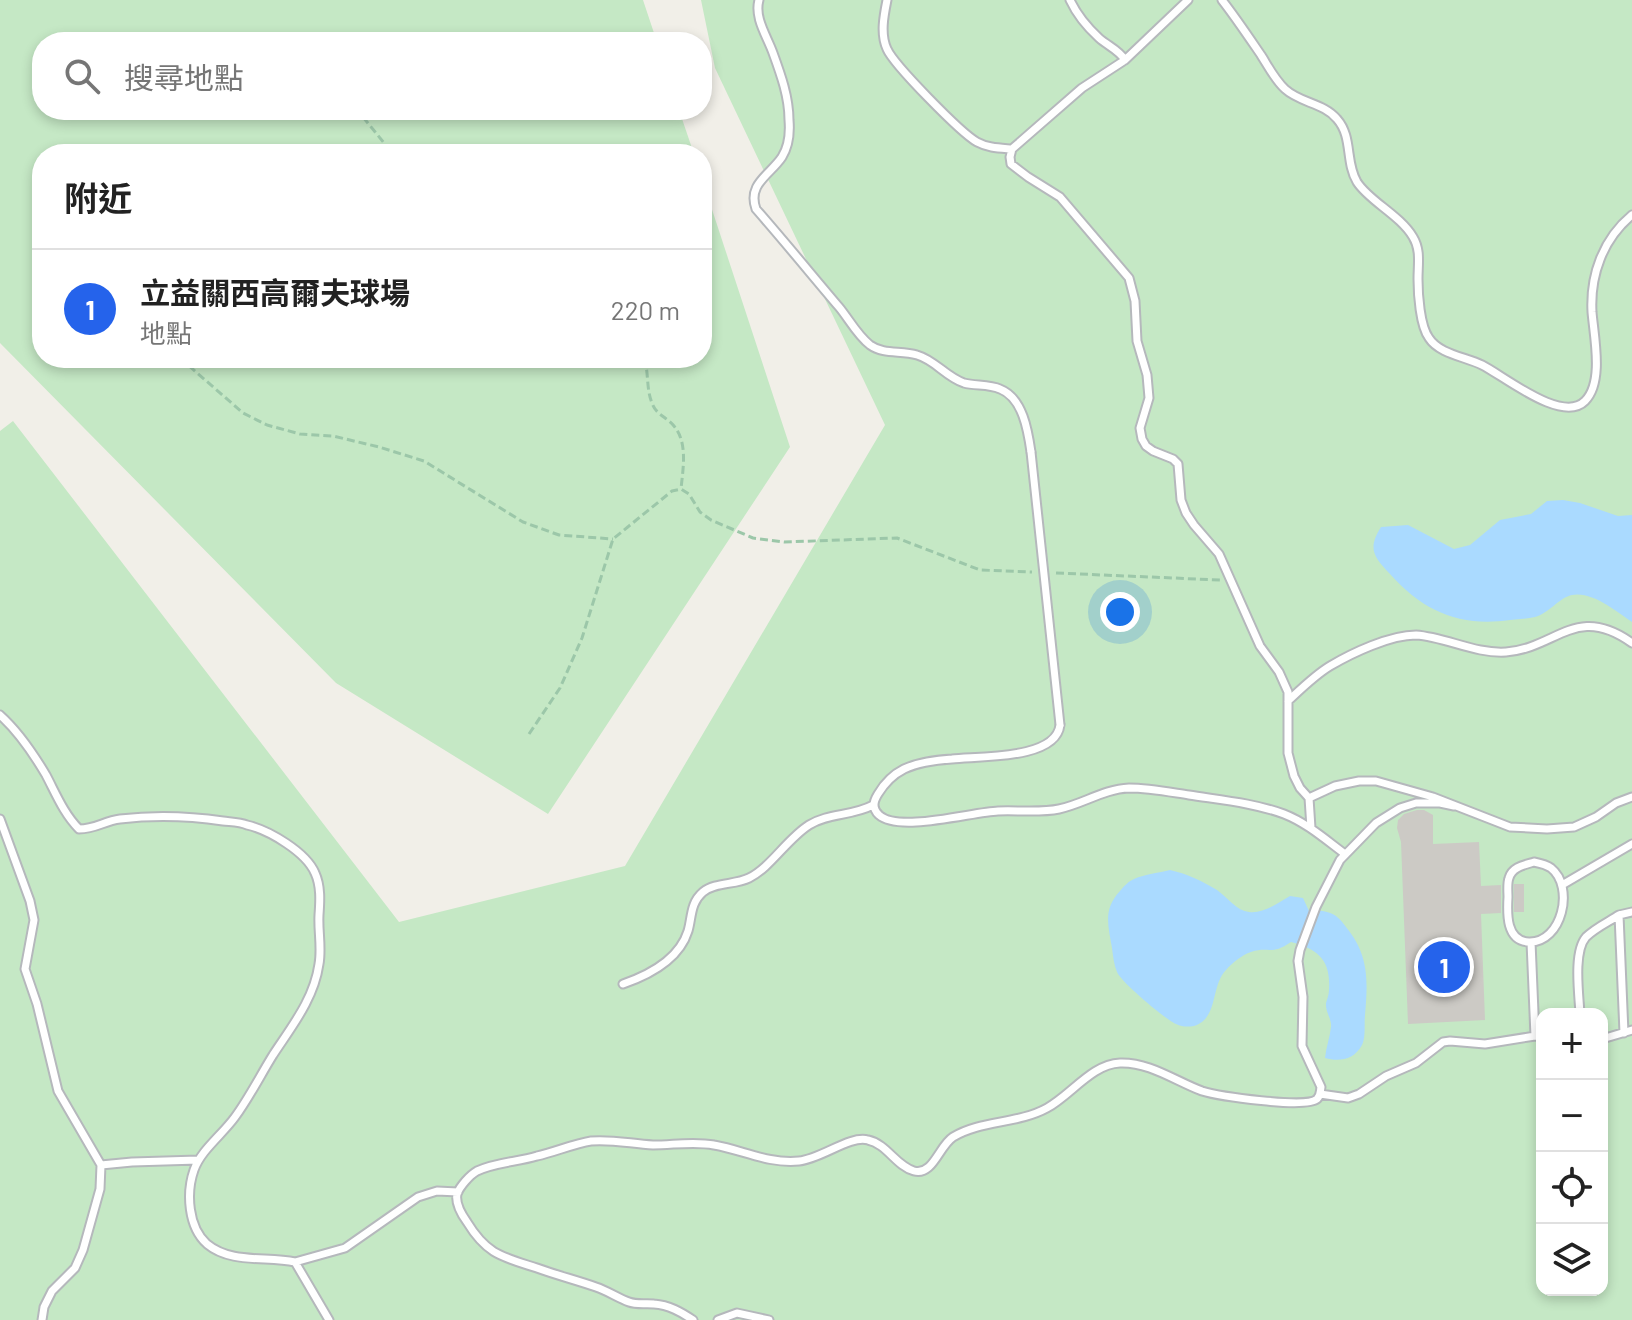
<!DOCTYPE html>
<html lang="zh-TW">
<meta charset="utf-8">
<style>
:root{--surface:#fff;--page:#f6f6f6;--text:#222;--muted:#767676;--line:#e0e0e0;--accent:#2563eb}
body{margin:0;font-family:Barlow,"Noto Sans TC",sans-serif;background:var(--page);color:var(--text)}
.controls{position:absolute;right:24px;bottom:24px;display:grid;overflow:hidden;border-radius:16px;box-shadow:0 4px 12px #0003}
.controls button{width:72px;height:72px;display:grid;place-items:center;padding:0;border:0;border-bottom:2px solid var(--line);background:var(--surface);color:var(--text);font:40px sans-serif}
.you{position:absolute;left:1120px;top:612px;width:28px;height:28px;margin:-20px;border:6px solid #fff;border-radius:50%;background:#1a73e8;box-shadow:0 0 0 12px #1a73e833}
.badge{display:grid;place-items:center;width:52px;height:52px;border-radius:50%;background:var(--accent);color:#fff;font-size:26px;font-weight:700}
.pin{position:absolute;translate:-50% -50%;border:4px solid #fff;box-shadow:0 2px 8px #0006}
.list{margin:0;padding:0;list-style:none}
h2{display:flex;justify-content:space-between;align-items:center;height:104px;margin:0;padding:0 32px;font-size:34px}
h2 small{font-size:26px;font-weight:400;color:var(--muted)}
.list li{display:grid;grid-template-columns:52px 1fr auto;gap:24px;align-items:center;box-sizing:border-box;height:120px;padding:0 32px;border-top:2px solid var(--line)}
.list b{display:block;font-size:30px;white-space:nowrap}
.list p{margin:0;font-size:26px;white-space:nowrap;color:var(--muted)}
.list em{font-size:26px;font-style:normal;color:var(--muted)}
.icon{flex:none;width:44px;height:44px;fill:none;stroke:currentColor;stroke-width:2;stroke-linecap:round;stroke-linejoin:round}
.map{position:relative;flex:none;width:1632px;height:1320px;overflow:hidden}
.search{position:absolute;background:var(--surface);box-shadow:0 4px 12px #0003;left:32px;top:32px;width:680px;height:88px;display:flex;align-items:center;gap:20px;box-sizing:border-box;padding:0 28px;border-radius:32px;color:var(--muted);font-size:30px}
.panel{position:absolute;background:var(--surface);box-shadow:0 4px 12px #0003;left:32px;top:144px;width:680px;height:224px;border-radius:32px}
.map>svg:first-child{display:block}
.green{fill:#c5e8c5;fill-rule:evenodd}
.water{fill:#aadaff}
.building{fill:#cccac5}
.lines{fill:none;stroke-linecap:round;stroke-linejoin:round}
.service-casing{stroke:#b5b8bc;stroke-width:11}
.path{stroke:#9cc7a9;stroke-width:3;stroke-dasharray:8 4;stroke-linecap:butt}
.service{stroke:#fff;stroke-width:7}
.service-bridge-casing{stroke:#b5b8bc;stroke-width:11;stroke-linecap:butt}
.service-bridge{stroke:#fff;stroke-width:7}
</style>
<div class="map">
<svg width="1632" height="1320" viewBox="0 0 1632 1320">
<rect width="100%" height="100%" fill="#f1efe8"/>
<path class="green" d="M0 0H643L657 42H42V110H679L694 154H42V358H702V179L790 447 548 814 336 683 0 343Z
M701 0H1632V1320H0V431L13 421 399 922 625 866 885 425 715 68ZM1542 1014H1602V1290H1542Z"/>
<path class="water" d="M1563 500 1580 503 1618 516 1632 515V622C1616 611 1592 591 1572 595 1560 597 1548 614 1535 617 1527 619 1518 619 1510 620 1460 627 1424 612 1390 574 1374 557 1367 549 1381 527L1408 525 1454 549 1470 545 1500 520 1531 514 1547 501Z
M1170 870C1188 874 1202 881 1217 890 1227 897 1237 911 1249 912 1263 914 1278 903 1290 896L1303 898 1309 911C1314 911 1322 910 1327 912 1336 914 1341 920 1346 927 1369 955 1368 980 1365 1015 1364 1024 1366 1037 1362 1045 1354 1060 1339 1062 1325 1058 1326 1047 1330 1037 1331 1027 1332 1019 1325 1012 1326 1003 1327 999 1329 995 1329 990 1331 960 1318 949 1291 942 1271 956 1269 946 1251 952 1242 955 1232 963 1226 970 1210 987 1219 1018 1194 1026 1188 1027 1182 1027 1176 1024 1166 1020 1120 981 1117 972 1114 965 1113 956 1112 948 1108 925 1103 909 1120 891 1124 886 1129 881 1134 879 1145 874 1159 873 1170 870Z"/>
<path class="building" d="M1417 810H1424L1433 815V844L1479 842 1481 886 1501 885V913L1481 914 1485 1020 1408 1024 1401 842 1397 828 1398 820 1404 814Z
M1514 884H1524V912H1514Z"/>
<g class="lines">
<g class="service-casing">
<path id="service" d="M759 0C754 18 767 36 773 53 781 75 789 97 789 120 790 132 789 146 782 157 770 175 747 184 756 209 784 241 811 274 839 307 849 319 857 335 870 345 884 355 901 350 917 355 935 360 946 377 964 383 975 386 989 384 1000 389 1023 398 1028 431 1031 452
M887 0C884 15 880 34 887 49 894 65 961 133 977 142 988 148 999 148 1012 149
M1070 0C1077 15 1087 27 1099 38 1108 46 1119 50 1125 60L1082 88 1012 149 1010 157 1011 164 1028 177 1060 197 1129 278 1135 301 1137 341 1147 375 1149 398 1140 428 1142 439 1146 446 1153 451 1173 459 1178 464 1181 500 1186 513 1194 525 1219 554 1260 646 1279 672 1288 692V753L1294 776 1300 788 1309 798 1335 786 1359 781H1376L1433 797 1510 827 1547 829 1574 827 1596 817 1616 803 1632 797
M1222 0C1236 18 1248 36 1261 55 1268 66 1275 80 1285 89 1300 103 1324 103 1337 119 1353 137 1345 162 1357 182 1369 201 1400 215 1413 237 1421 250 1418 264 1418 279 1418 294 1420 326 1429 338 1439 354 1466 357 1482 365 1504 376 1562 424 1585 401 1604 382 1594 337 1592 312 1590 275 1603 239 1632 215
M1125 60 1188 0
M1288 701C1301 689 1315 675 1330 666 1352 653 1390 635 1416 635 1446 637 1475 654 1506 652 1557 648 1576 603 1632 643
M0 715C19 732 33 753 46 775 56 794 64 814 79 829 96 829 104 821 120 819 154 815 189 816 223 821 231 822 240 822 247 825 269 830 306 852 315 873 321 886 320 901 319 915 318 931 322 948 319 964 314 999 292 1026 273 1055 260 1076 249 1098 235 1117 222 1135 201 1150 194 1170 186 1193 188 1227 207 1244 231 1264 266 1256 295 1262L329 1320
M1060 725C1056 760 978 756 952 759 935 760 919 762 904 769 894 774 884 784 878 794 873 802 872 808 879 815 899 833 972 812 998 811 1018 810 1040 813 1059 809 1083 804 1104 789 1129 788 1149 788 1169 792 1189 795 1221 800 1254 803 1284 814 1307 823 1326 840 1345 854
M1309 798 1311 828
M0 819 30 901 34 920 25 969 37 1004 58 1091 101 1165 100 1189 83 1250 75 1268 52 1291 44 1307 42 1320
M1534 862C1539 863 1547 865 1551 868 1575 887 1562 943 1529 942 1506 941 1507 914 1508 897 1508 892 1507 883 1509 878 1512 867 1524 865 1534 862Z
M1562 885 1632 844
M1531 942 1535 1036
M623 984C649 975 679 960 688 931 692 918 690 903 703 892 715 882 735 885 749 878 770 868 787 839 809 825 828 813 853 816 873 805
M1580 1014C1579 994 1573 952 1586 937 1595 928 1608 922 1619 915
M1624 1033 1619 915 1632 912
M1602 1039 1632 1030
M1320 1094 1348 1098 1359 1094 1386 1076 1416 1063 1443 1042 1450 1041 1485 1044 1535 1036 1542 1037
M101 1165 132 1162 198 1160
M295 1262 345 1248 418 1197 437 1191 458 1192
M693 1320C681 1312 669 1305 654 1304 646 1303 637 1305 629 1302 618 1298 608 1291 596 1287 576 1280 556 1275 537 1268 503 1257 487 1255 467 1222 462 1215 455 1204 457 1194 460 1186 470 1175 477 1171 496 1162 518 1162 537 1156 555 1152 573 1144 591 1141 612 1139 632 1144 653 1145 673 1145 694 1141 714 1145 743 1150 768 1164 799 1161 821 1159 850 1135 868 1140 887 1144 896 1166 914 1171 933 1176 939 1146 953 1137 981 1120 1018 1124 1047 1108 1071 1095 1092 1064 1120 1063 1150 1062 1175 1081 1202 1091 1218 1096 1306 1109 1317 1099 1321 1095 1320 1092 1321 1087L1302 1046 1303 997 1298 961 1300 950 1316 907 1340 860 1376 823 1400 808 1416 803H1440L1454 806
M718 1320 737 1313 769 1320"/>
</g>
<path class="path" d="M363 117 393 154
M180 358 243 413 267 425 300 434 333 436 379 447 424 461 523 522 559 535 613 539
M644 358C649 372 646 389 652 403 656 415 667 417 674 426 688 443 683 468 681 489
M1056 573 1220 580
M529 734 560 688 582 638 613 539 672 491 681 489 689 494 700 512 711 520 753 538 784 542 897 538 980 570 1032 572"/>
<use href="#service" class="service"/>
<g class="service-bridge-casing">
<path id="service-bridge" d="M1031 452 1060 725"/>
</g>
<use href="#service-bridge" class="service-bridge"/>
</g>
</svg>
<div class="controls">
<button>+</button>
<button>−</button>
<button><svg class="icon" aria-label="locate" viewBox="0 0 24 24"><circle cx="12" cy="12" r="6"/><path d="M12 2v4M12 18v4M2 12h4M18 12h4"/></svg></button>
<button><svg class="icon" aria-label="layers" viewBox="0 0 24 24"><path d="M12 4l9 5-9 5-9-5zM3 14l9 5 9-5"/></svg></button>
</div>
<div class="you"></div>
<div class="pin badge" style="left:1444px;top:967px">1</div>
<div class="search"><svg class="icon" aria-label="search" viewBox="0 0 24 24"><circle cx="10" cy="10" r="6"/><path d="M15 15l6 6"/></svg>搜尋地點</div>
<section class="panel">
<h2>附近<small></small></h2>
<ul class="list">
<li><span class="badge">1</span><div><b>立益關西高爾夫球場</b><p>地點</p></div><em>220 m</em></li>
</ul>
</section>
</div>
